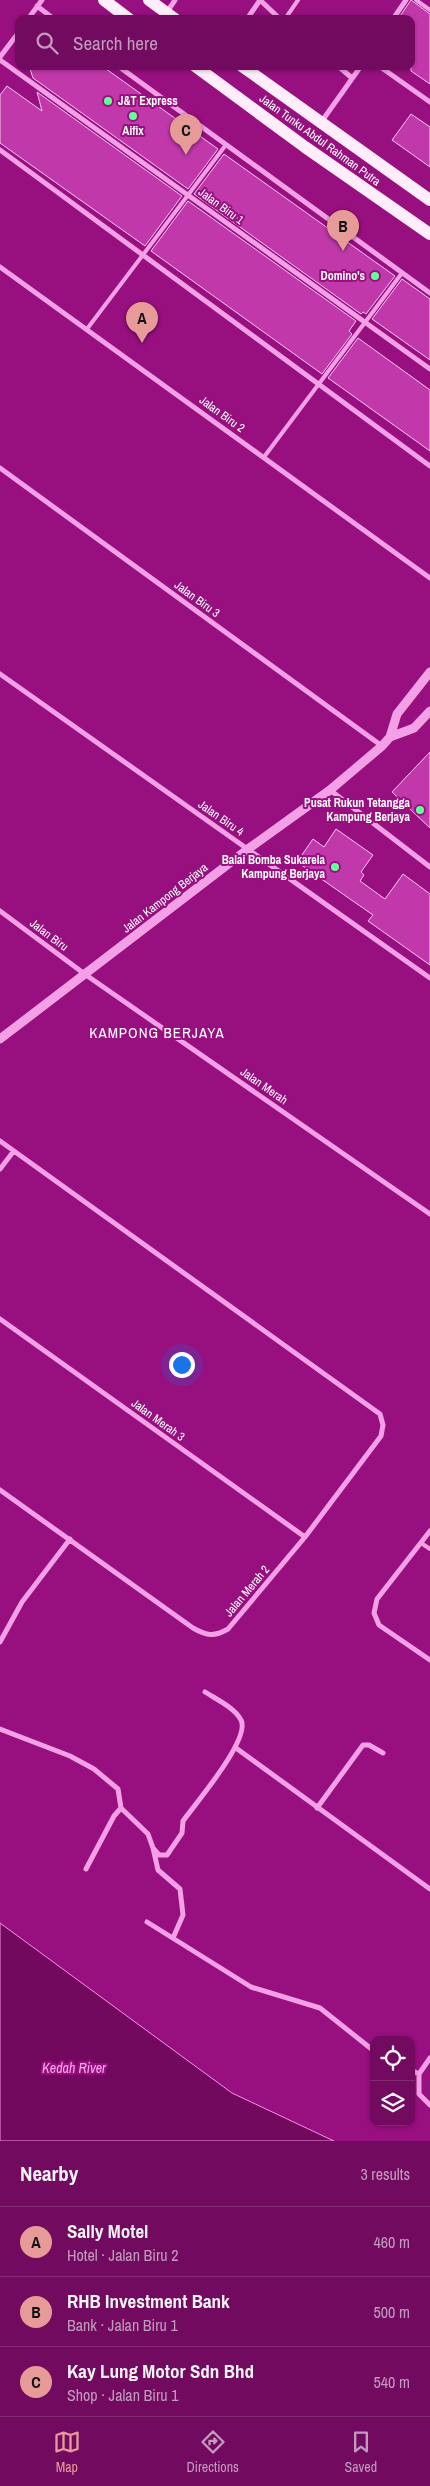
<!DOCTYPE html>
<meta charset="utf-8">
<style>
:root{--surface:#720b5f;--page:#771465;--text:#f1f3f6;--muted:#c19bbd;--line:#842b74;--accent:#e69b98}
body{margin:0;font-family:"Archivo Narrow",sans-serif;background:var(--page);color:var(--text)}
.controls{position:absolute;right:15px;bottom:15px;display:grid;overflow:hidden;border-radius:10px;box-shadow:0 1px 4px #0004}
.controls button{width:45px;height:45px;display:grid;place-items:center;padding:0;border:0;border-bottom:1px solid var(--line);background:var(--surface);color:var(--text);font:25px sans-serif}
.you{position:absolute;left:181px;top:1364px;width:18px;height:18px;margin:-12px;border:4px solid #fff;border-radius:50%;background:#1a73e8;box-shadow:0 0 0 8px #1a73e833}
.badge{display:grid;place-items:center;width:32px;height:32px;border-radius:50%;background:var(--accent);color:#111;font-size:16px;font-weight:700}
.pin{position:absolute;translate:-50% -41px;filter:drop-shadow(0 1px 2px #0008)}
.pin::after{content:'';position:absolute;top:26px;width:18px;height:15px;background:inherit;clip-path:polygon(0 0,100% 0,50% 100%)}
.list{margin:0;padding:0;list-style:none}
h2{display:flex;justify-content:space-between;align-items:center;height:65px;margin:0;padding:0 20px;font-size:21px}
h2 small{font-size:16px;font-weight:400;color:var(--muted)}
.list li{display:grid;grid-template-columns:32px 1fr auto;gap:15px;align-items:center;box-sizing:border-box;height:70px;padding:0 20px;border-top:1px solid var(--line)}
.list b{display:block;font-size:19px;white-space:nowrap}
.list p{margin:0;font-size:16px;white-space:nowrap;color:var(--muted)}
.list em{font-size:16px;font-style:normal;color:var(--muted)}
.icon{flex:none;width:28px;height:28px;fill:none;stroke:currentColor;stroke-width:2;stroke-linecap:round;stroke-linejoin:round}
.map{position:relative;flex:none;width:430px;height:2141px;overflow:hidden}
.search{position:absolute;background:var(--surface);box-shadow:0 1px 4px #0004;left:15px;right:15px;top:15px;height:55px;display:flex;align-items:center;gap:12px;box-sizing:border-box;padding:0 18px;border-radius:10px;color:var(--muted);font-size:19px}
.sheet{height:275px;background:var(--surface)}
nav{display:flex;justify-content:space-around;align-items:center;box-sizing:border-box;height:70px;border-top:1px solid var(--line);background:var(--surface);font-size:14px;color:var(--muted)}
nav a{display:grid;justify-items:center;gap:2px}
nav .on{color:var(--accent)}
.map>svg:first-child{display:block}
.water{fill:#73095f;stroke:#f891e8}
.building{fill:#c038a9;stroke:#fec8f5}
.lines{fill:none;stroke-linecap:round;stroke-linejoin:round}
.service{stroke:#f4a0e6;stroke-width:4}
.minor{stroke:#f4a0e6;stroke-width:5}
.tertiary{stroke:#f4a0e6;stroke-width:9}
.primary{stroke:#ffedfb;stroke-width:12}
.poi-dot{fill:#63ff97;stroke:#980f7f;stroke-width:2}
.labels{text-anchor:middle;stroke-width:4;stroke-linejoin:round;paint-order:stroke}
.poi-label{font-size:12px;font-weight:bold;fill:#fff;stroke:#980f7f;text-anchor:end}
.street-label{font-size:12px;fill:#fff;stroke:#980f7f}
.water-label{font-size:14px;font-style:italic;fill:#fbacee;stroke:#980f7f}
.quarter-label{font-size:15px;letter-spacing:1px;fill:#fff;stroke:#980f7f}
</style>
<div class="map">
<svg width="430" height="2141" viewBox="0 0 430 2141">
<rect width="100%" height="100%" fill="#980f7f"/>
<path class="water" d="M0 1923 232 2093 334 2141H0Z"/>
<path class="building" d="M411 0 430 14V84L411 71V19H398Z
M29 66H102L218 149 188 189 33 78Z
M7 86 42 111 37 92 182 196 145 246 0 143V95Z
M411 114 430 127V167L392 140Z
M224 154 395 276 366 314 363 312 361 314 194 194Z
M188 201 356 321 349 331 352 334 322 374 151 251Z
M402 279 430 299V360L372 319Z
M358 338 430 390V451L328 378Z
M430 752V828L392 792Z
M336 829 373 855 361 872 364 875 360 881 385 899 403 874 430 894V965L368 921 373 915 297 862 313 839 324 847Z"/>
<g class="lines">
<path class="service" d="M416 0 430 10
M285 19 298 0
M87 329 225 146
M264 457 402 273
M421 1543 430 1549"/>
<path class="minor" d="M260 0 280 19
M37 6 54 19
M167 12 175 0
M28 19 42 0
M247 19 260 0
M393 19 406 0
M0 57 19 32
M0 60 430 369
M118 66 430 293
M338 66 352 78
M379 66 430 102
M322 121 361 66
M0 150 430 466
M0 267 430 578
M0 468 382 746
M0 674 430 978
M330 790 430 867
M0 911 86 975 430 1214
M0 1141 380 1414 383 1425 381 1436 305 1537 228 1629C214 1637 207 1636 193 1628L0 1490
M0 1169 13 1152
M0 1319 305 1537
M430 1531 377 1599 374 1613 379 1625 430 1660
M0 1642 22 1602 70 1539
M0 1729 70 1756 94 1769 118 1789 121 1808 148 1834 153 1848 159 1855H167L182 1833 183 1821C195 1804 251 1739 241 1720 235 1708 216 1699 205 1692
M236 1748 430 1889
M317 1808 363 1745H369L383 1753
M153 1848 158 1870 180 1889 183 1915 173 1938
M86 1869 114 1816 121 1808
M147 1922 251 1987 320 2008 374 2051
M411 2070 419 2074V2094L430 2105
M419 2074 430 2058"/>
<path class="tertiary" d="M390 737 414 728 430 711
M0 1039 248 849 330 790 382 746 390 737 397 714 430 672"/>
<path class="primary" d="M104 0 129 19
M149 0 175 19
M195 66 305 147 430 234
M242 66 430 200"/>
</g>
<g class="poi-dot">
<circle cx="108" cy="101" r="5"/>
<circle cx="133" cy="116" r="5"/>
<circle cx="375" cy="276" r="5"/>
<circle cx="420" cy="810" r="5"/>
<circle cx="335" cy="867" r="5"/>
</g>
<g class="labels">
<g class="poi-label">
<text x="118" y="105" text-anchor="start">J&amp;T Express</text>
<text x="133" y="135" text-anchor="middle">Aifix</text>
<text x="365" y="280">Domino's</text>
<text x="410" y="807">Pusat Rukun Tetangga<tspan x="410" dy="14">Kampung Berjaya</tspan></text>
<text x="325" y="864">Balai Bomba Sukarela<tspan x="325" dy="14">Kampung Berjaya</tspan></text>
</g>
<g class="street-label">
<text transform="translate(320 140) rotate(36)" y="4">Jalan Tunku Abdul Rahman Putra</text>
<text transform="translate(221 206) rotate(36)" y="4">Jalan Biru 1</text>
<text transform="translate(222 414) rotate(36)" y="4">Jalan Biru 2</text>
<text transform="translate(197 599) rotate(36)" y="4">Jalan Biru 3</text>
<text transform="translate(221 818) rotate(35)" y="4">Jalan Biru 4</text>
<text transform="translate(165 898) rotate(-38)" y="4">Jalan Kampong Berjaya</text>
<text transform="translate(49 935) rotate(37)" y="4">Jalan Biru</text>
<text transform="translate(264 1086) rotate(35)" y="4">Jalan Merah</text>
<text transform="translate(158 1420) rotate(36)" y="4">Jalan Merah 3</text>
<text transform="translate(247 1591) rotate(-50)" y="4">Jalan Merah 2</text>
</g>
<g class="water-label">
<text x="74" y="2073">Kedah River</text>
</g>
<g class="quarter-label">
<text x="157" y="1038">KAMPONG BERJAYA</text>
</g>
</g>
</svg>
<div class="controls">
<button><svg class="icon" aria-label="locate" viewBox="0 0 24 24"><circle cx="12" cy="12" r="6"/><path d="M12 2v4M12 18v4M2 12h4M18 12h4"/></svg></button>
<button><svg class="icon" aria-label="layers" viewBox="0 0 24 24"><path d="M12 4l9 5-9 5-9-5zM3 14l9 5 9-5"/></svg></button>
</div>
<div class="you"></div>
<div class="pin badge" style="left:142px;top:343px">A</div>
<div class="pin badge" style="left:343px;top:251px">B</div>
<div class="pin badge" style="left:186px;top:155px">C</div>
<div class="search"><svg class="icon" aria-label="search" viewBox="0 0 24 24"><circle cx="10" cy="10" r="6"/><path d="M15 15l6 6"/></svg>Search here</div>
</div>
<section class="sheet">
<h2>Nearby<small>3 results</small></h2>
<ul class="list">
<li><span class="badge">A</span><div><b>Sally Motel</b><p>Hotel · Jalan Biru 2</p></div><em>460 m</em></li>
<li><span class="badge">B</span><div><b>RHB Investment Bank</b><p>Bank · Jalan Biru 1</p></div><em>500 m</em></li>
<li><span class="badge">C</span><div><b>Kay Lung Motor Sdn Bhd</b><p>Shop · Jalan Biru 1</p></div><em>540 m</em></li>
</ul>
</section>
<nav>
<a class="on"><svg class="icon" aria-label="map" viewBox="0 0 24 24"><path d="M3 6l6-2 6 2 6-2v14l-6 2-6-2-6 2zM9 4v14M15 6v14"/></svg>Map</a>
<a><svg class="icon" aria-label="directions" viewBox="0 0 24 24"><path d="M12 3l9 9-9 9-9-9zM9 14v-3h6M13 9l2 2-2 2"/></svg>Directions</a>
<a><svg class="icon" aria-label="saved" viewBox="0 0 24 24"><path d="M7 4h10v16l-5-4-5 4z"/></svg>Saved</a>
</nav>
